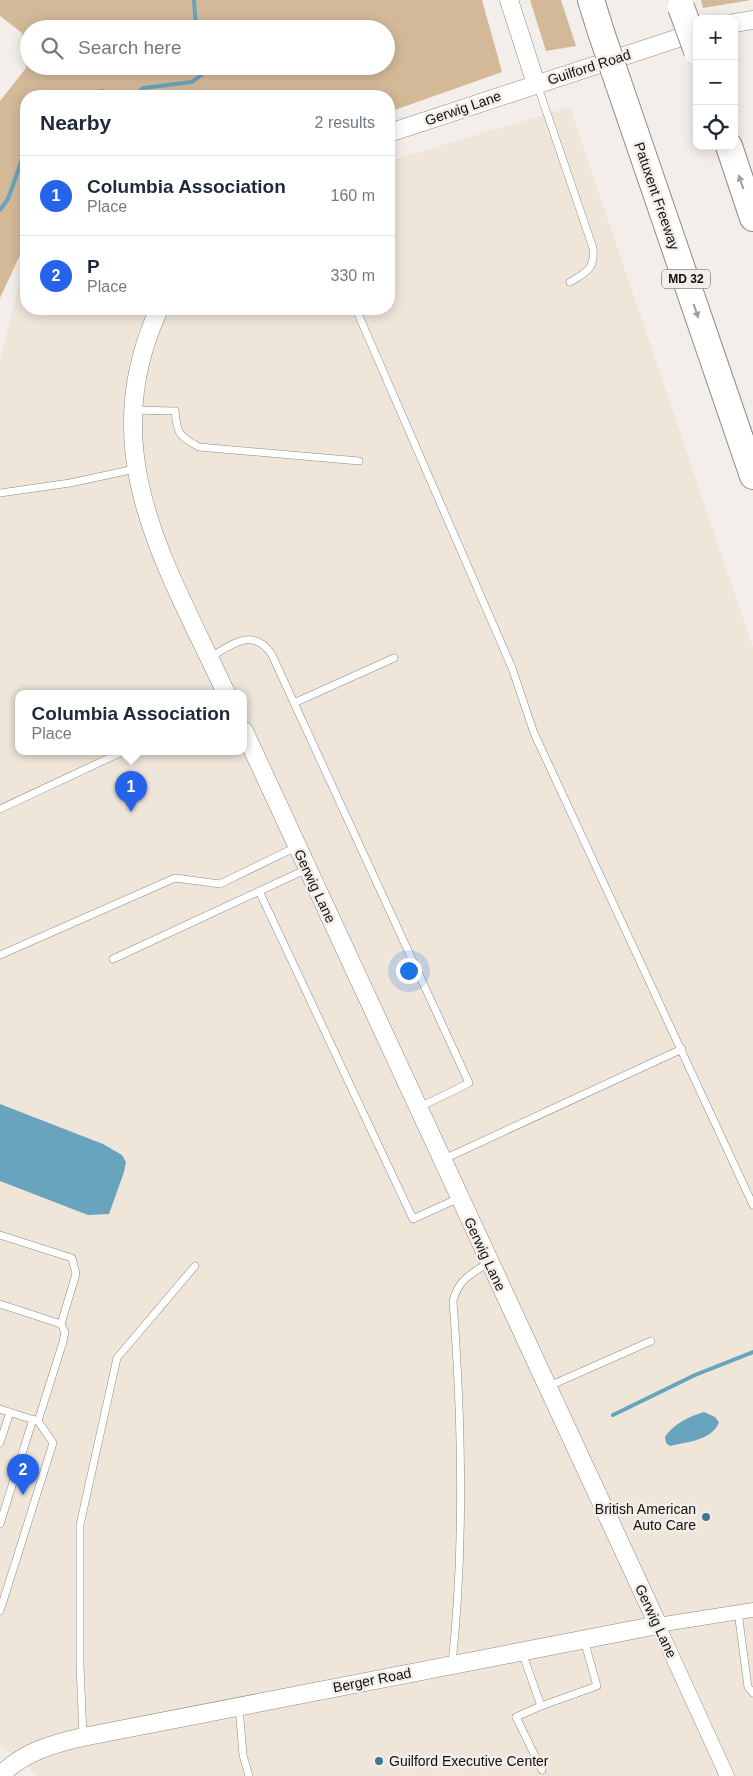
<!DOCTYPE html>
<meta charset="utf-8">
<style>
:root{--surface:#fff;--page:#f6f6f7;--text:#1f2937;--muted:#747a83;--line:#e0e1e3;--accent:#2563eb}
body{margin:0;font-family:Helvetica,sans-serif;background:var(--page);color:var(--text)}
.controls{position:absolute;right:15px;top:15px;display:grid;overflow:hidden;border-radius:10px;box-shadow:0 2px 12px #0003}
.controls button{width:45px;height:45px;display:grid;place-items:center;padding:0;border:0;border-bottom:1px solid var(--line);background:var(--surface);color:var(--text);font:25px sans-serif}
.you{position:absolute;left:408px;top:970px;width:18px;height:18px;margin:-12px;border:4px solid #fff;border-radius:50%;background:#1a73e8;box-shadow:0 0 0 8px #1a73e833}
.badge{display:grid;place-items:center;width:32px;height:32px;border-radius:50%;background:var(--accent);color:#fff;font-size:16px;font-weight:700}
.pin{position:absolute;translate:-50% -41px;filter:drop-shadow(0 1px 2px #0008)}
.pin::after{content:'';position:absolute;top:26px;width:18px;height:15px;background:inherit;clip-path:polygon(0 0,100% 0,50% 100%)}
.popup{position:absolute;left:15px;top:690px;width:232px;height:65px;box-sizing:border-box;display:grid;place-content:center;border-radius:10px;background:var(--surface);filter:drop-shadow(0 1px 4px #0005);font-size:16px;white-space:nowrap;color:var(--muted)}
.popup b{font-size:19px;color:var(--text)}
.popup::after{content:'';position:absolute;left:50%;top:100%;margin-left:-10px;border:10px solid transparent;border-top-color:var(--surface)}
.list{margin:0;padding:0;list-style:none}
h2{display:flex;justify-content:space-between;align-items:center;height:65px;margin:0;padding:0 20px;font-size:21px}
h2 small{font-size:16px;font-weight:400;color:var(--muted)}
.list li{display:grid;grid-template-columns:32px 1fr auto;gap:15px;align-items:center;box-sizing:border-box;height:80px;padding:0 20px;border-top:1px solid var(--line)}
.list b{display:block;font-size:19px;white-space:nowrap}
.list p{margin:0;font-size:16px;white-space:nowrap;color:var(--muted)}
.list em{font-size:16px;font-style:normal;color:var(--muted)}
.icon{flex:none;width:28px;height:28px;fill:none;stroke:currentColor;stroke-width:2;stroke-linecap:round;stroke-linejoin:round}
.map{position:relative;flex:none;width:753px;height:1776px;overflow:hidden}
.search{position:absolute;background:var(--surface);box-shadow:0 2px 12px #0003;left:20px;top:20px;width:375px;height:55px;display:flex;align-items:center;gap:12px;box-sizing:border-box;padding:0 18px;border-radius:28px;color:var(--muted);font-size:19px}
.panel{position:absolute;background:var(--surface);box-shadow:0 2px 12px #0003;left:20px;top:90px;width:375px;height:225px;border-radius:20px}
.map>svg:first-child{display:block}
.built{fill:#efe5d9;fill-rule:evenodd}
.green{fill:#d4b998;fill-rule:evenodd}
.water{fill:#68a4bd}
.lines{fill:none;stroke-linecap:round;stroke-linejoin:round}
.stream{stroke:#68a4bd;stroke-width:4}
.service-casing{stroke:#8e8a85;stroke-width:8}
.minor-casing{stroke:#8e8a85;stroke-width:15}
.tertiary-casing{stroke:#8e8a85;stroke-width:19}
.motorway-casing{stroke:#8e8a85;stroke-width:28}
.service{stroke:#fff;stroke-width:7}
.minor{stroke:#fff;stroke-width:14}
.tertiary{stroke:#fff;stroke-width:18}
.motorway{stroke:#fff;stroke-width:26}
.motorway-bridge-casing{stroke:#8e8a85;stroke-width:28;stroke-linecap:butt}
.motorway-bridge{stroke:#fff;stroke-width:26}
.oneway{fill:#a09f9f}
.poi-dot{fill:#3e7991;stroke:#f3eee9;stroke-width:2}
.labels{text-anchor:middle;stroke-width:5;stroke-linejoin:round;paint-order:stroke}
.shield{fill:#f3eee9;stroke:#565350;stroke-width:1}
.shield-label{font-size:12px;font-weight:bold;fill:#12100f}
.street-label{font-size:14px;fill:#12100f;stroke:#f3eee9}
.poi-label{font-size:14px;fill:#12100f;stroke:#f3eee9;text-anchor:end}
</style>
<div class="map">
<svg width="753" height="1776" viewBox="0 0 753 1776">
<rect width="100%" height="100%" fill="#f3eee9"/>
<path class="built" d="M570 107 753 648V1776H38L0 1744V361L26 257V309H389V161ZM18 693H244V751H18Z"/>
<path class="green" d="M0 0H482L502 72 389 112V96H26V242L0 298V101L26 68 22 33 0 16ZM29 29H386V66H29Z
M530 0H561L576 46 546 51Z
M701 0H751L703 8Z"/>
<path class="water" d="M0 1104 103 1144 122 1155 126 1162 124 1172 109 1214 88 1215 0 1181Z
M704 1412 715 1417 719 1422C713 1440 687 1442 670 1446L666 1443 665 1437C673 1424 690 1416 704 1412Z"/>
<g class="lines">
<path class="stream" d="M194 0 196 29
M87 96 102 91 114 96
M135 96 143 88 192 82 208 70V66
M0 210 8 199 26 148
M613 1415 695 1375 753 1352"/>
<g class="service-casing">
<path id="service" d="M537 84 593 248C595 269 587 272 570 282
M356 309 512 668 534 733 753 1205
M133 410 175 411C177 434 179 436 199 447L359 461
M0 493 70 483 135 469
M209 658C231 645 254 626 272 655L469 1083 418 1108
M294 703 394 658
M0 809 124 751
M259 891 413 1219 459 1198
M0 955 175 878 220 884 296 847
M113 959 307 869
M442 1160 682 1049
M0 1235 72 1258 76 1274 61 1324 65 1332 63 1342 38 1421 53 1443 0 1611
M0 1304 61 1324
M547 1387 651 1341
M0 1409 37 1421
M0 1443 10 1412
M0 1524 33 1419
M738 1612 748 1687 753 1693
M522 1652 541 1706 597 1686 584 1640
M452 1664C465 1544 462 1421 453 1301 458 1280 471 1274 488 1263
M541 1706 516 1717 542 1770
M239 1707 243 1755 249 1776
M83 1736 80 1666V1525L117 1358 195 1266"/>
</g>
<g class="minor-casing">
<path id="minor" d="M727 1776 658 1625 753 1610"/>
</g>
<g class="tertiary-casing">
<path id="tertiary" d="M509 0 536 84
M734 23 753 20
M389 133 697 32
M159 309C93 453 166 564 226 693
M0 1776C23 1752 52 1744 83 1737L658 1625 244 731"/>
</g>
<g class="motorway-casing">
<path id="motorway" d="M591 0 601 32
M618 82 753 476
M729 146 753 218"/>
</g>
<use href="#service" class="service"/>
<use href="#minor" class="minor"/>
<use href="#tertiary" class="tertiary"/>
<use href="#motorway" class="motorway"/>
<g class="motorway-bridge-casing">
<path id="motorway-bridge" d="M681 7 697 51
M601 32 618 82"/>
</g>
<use href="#motorway-bridge" class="motorway-bridge"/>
</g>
<defs><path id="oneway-solid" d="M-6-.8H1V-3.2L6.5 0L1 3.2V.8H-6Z" transform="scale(1.25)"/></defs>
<g class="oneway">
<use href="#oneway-solid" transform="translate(741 182) rotate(-109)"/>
<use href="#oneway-solid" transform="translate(696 311) rotate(71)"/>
</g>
<g class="poi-dot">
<circle cx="706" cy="1517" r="5"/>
<circle cx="379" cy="1761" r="5"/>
</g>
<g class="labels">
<rect class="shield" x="662" y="269.5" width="48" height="19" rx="4"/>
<g class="shield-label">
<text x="686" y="283">MD 32</text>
</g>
<g class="street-label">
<text transform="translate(589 67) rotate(-18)" y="5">Guilford Road</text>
<text transform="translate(463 108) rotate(-19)" y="5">Gerwig Lane</text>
<text transform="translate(657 196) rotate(71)" y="5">Patuxent Freeway</text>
<text transform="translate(315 886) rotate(65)" y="5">Gerwig Lane</text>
<text transform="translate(485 1254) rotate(65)" y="5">Gerwig Lane</text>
<text transform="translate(656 1621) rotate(65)" y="5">Gerwig Lane</text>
<text transform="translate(372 1680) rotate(-11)" y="5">Berger Road</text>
</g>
<g class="poi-label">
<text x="696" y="1514">British American<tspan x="696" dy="16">Auto Care</tspan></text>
<text x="389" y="1766" text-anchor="start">Guilford Executive Center</text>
</g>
</g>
</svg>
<div class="controls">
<button>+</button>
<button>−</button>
<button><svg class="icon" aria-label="locate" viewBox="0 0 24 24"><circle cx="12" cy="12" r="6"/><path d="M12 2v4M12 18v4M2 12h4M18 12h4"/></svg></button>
</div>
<div class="you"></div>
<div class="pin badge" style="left:131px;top:812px">1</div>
<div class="popup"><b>Columbia Association</b>Place</div>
<div class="pin badge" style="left:23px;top:1495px">2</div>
<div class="search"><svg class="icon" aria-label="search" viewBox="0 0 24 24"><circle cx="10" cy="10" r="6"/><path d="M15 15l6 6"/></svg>Search here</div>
<section class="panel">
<h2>Nearby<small>2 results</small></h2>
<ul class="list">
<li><span class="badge">1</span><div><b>Columbia Association</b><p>Place</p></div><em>160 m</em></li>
<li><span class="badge">2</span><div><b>P</b><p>Place</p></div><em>330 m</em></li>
</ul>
</section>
</div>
